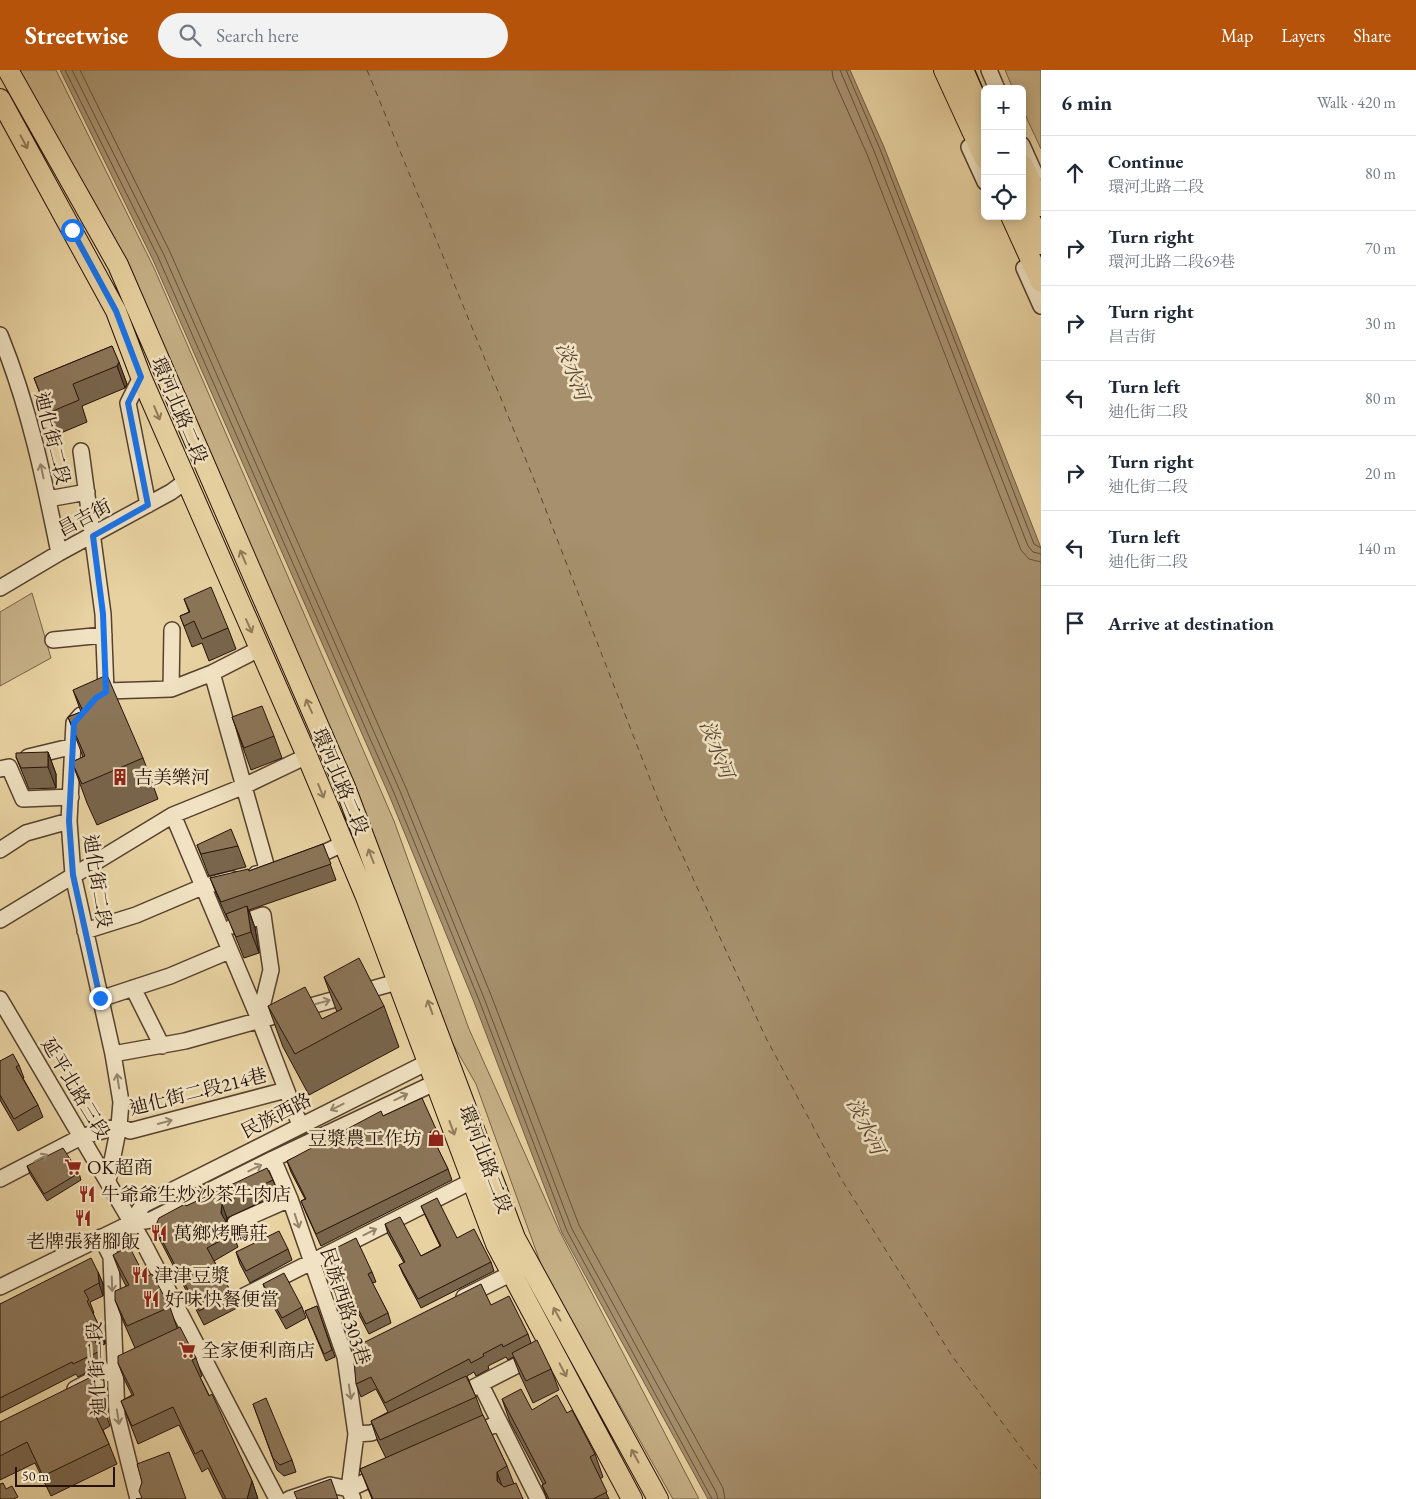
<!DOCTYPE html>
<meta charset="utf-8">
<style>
:root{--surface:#fff;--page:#f2f2f3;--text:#1f2937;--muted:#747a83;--line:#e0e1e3;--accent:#b45309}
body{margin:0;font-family:"EB Garamond","Noto Serif TC",serif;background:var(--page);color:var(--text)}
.controls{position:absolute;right:15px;top:15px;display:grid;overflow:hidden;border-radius:8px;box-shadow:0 2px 12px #0003}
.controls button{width:45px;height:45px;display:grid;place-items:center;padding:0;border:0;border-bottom:1px solid var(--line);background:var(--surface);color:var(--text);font:25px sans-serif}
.scale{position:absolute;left:15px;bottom:12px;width:100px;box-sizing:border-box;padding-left:5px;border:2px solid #261108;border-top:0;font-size:14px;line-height:18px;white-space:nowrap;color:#261108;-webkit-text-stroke:4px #f0e2c2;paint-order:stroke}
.stop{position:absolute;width:15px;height:15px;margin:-11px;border:4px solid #1a73e8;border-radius:50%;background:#fff}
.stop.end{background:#1a73e8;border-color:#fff;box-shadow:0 1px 5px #0008}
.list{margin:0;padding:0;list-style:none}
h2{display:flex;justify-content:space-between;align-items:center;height:65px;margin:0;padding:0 20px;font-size:21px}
h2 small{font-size:16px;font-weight:400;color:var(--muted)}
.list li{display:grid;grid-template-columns:32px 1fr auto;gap:15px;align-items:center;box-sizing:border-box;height:75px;padding:0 20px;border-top:1px solid var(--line)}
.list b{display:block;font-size:19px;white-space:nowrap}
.list p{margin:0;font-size:16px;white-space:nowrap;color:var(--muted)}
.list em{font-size:16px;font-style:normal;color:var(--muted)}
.icon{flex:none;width:28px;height:28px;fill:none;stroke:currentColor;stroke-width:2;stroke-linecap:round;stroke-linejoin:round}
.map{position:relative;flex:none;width:1041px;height:1429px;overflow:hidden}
header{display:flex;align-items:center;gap:30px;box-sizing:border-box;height:70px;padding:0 25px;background:var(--accent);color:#fff}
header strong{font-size:24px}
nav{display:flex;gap:28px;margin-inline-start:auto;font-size:18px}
.search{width:350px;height:45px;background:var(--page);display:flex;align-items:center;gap:12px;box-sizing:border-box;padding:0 18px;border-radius:28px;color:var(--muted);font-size:19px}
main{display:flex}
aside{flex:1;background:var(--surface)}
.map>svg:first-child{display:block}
.green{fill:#c7b187;stroke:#766148}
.water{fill:#a6906d;stroke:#735d45}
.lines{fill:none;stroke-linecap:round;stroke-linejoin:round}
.shore{stroke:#66503a;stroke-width:1}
.ferry{stroke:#594430;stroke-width:1;stroke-dasharray:6 5;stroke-linecap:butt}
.minor-casing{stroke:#56412e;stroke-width:18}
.major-casing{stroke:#261108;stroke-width:22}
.highway-casing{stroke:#261108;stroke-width:25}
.minor{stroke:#f0e2c2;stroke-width:15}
.major{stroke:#e8d2a1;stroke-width:20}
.highway{stroke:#e8d2a1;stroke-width:22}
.wall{fill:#78654c;stroke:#261108}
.shaded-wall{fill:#61523e;stroke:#261108}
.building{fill:#8b7558;stroke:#261108}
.oneway{stroke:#917b5c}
.oneway2{stroke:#95846e}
.route{stroke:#1a73e8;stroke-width:6}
.labels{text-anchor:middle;stroke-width:5;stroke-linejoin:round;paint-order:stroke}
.street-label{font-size:19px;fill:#261108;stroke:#f0e2c2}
.poi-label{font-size:19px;fill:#261108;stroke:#f0e2c2;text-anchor:start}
.water-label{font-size:20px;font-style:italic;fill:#594430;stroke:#f0e2c2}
</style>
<header>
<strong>Streetwise</strong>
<div class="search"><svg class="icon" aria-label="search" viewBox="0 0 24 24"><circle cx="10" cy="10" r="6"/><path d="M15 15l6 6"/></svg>Search here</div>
<nav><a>Map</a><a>Layers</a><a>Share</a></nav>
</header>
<main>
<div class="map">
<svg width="1041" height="1429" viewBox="0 0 1041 1429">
<rect width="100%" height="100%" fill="#e8d2a1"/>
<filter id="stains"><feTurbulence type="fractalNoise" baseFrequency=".004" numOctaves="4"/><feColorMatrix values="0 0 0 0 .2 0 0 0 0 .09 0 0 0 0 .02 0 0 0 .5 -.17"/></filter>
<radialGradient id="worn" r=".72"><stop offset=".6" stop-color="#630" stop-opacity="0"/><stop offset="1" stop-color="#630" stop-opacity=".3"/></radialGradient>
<path class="green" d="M19 0H56L154 198 394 751 469 959 560 1162 699 1429H673L543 1200 476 1014 446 962 215 397Z
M1005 0H1041V79L1022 38V19H1013Z
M32 523 51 588 0 616V542Z"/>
<path class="water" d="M60 0H850L884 77 1041 478V1429H708L562 1163 474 932 389 725 153 190Z"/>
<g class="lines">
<path class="shore" d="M65 0 158 187 394 723 479 930 567 1161 712 1429
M72 0 164 185 400 721 484 928 572 1159 716 1422 718 1429
M80 0 170 182 406 718 491 925 579 1155 723 1418 725 1429
M832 0 833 8 867 84 1021 480 1029 489 1041 492
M840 0 874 81 1028 476 1033 482 1041 484
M846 0 880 79 1034 474 1041 478"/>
<path class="ferry" d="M367 0 535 412 664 745 765 966 840 1107 952 1286 1041 1404"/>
<g class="minor-casing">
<path id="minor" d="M989 0 997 19
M1022 75 1035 104
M969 77 985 112
M1024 198 1041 236
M0 265C29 336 44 409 59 483
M141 307 128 333 148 435
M81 381 103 544 106 621 103 623
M48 429 87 422
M0 518 59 483 171 422 186 411
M53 570 104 565
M212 603 268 802 256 804
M171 619 172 560
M106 621 171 619 212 603 259 579
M81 645 74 653 69 751 73 805 113 984 121 1032 119 1056 108 1111
M28 687 74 676
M0 699 9 697 23 729 71 727
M173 745 259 949 300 1055
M0 780 26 763 69 751
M308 790 343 774
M0 850 173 745 242 717 307 686
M233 856 263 845 271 900 259 949
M85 861 136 845 202 817 232 809
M133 918 162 976
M0 929 143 1172 277 1429
M100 929 170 906 229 881
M113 984 185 971 397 912
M273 1089 290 1129 345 1287 356 1364 349 1419 353 1429
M0 1109 81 1067 119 1056 130 1061 286 1020
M131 1153 143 1135 436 988
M235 1153 290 1129
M101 1167 111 1187 117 1345 138 1429
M0 1217 131 1153 151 1150 273 1089 443 1009
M242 1227 472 1111
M464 1227 510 1204
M481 1315 538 1429
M75 1319 123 1294
M455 1327 533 1287
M356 1364 371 1363 394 1355
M470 1366 498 1353
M289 1429 330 1415 349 1419 382 1404"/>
</g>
<g class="major-casing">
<path id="major" d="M8 0 118 195 345 717 515 1168 658 1429
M944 0 985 89
M0 29 116 241 141 307 307 686 366 827 496 1174 632 1429
M1011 146 1041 212"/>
</g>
<g class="highway-casing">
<path id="highway" d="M962 0 985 53
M1022 96 1041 135
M1022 136 1041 173"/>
</g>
<use href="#minor" class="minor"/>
<use href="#major" class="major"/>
<use href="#highway" class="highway"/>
</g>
<path class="wall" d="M112 276 127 314 125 318 82 336 87 352 56 365 34 308Z
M184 529 228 558 236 579 209 591 202 573 192 577 180 546 189 542Z
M73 620 143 688 158 729 97 755 87 733 72 692 83 687 68 647 81 642Z
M232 647 274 666 282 688 251 700Z
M48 682 56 704V718L29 719 16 687Z
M323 774 336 810 249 840 255 858 259 883 244 888 228 848H227L216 823 210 808 249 801Z
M197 775 238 776 246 797 209 806Z
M324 907 384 936 399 977 309 1025 283 977 268 936 322 949 337 942Z
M0 991 19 995 24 1008H23L38 1035 43 1047 18 1061 0 1030Z
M383 1046 436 1059 441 1071 435 1073 448 1099 452 1110 321 1176 306 1143 301 1131 305 1129 291 1102 287 1091Z
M27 1096 79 1103 81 1110 47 1131 30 1104Z
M273 1110 278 1124 227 1148V1152L233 1164 238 1177 214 1191 232 1224 237 1238 204 1255 160 1170 155 1157 186 1136Z
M421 1136 457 1168 491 1192 494 1201 421 1238 403 1204 399 1195 404 1193 388 1164 385 1154 421 1186 440 1176 425 1145Z
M288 1179 292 1190 250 1213 240 1194 236 1182Z
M328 1182 372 1202 376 1212 372 1213 388 1243 391 1253 369 1264 332 1192Z
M113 1185 145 1207 170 1237 177 1258 196 1288 202 1306 200 1307 252 1411 258 1429H223L208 1398 202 1402 179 1355 138 1374 121 1331 132 1325 125 1311 118 1293 135 1278 123 1251 115 1230 126 1216 121 1206Z
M98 1202 103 1214V1226L90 1232 94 1243H93L105 1271V1274L98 1277 104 1293 78 1307 76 1304 0 1343V1234Z
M263 1214 302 1237 306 1248 286 1259 267 1225Z
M491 1235 528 1264 531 1273 551 1299 559 1320 533 1333 520 1305 513 1287 508 1290 506 1287 488 1296 489 1299 476 1306 474 1302 467 1306 476 1327 483 1346 507 1396 514 1414 523 1429H372L360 1399 386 1388 378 1372 371 1351 388 1342 376 1319 361 1327 356 1314Z
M317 1236 335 1287 326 1291 305 1241Z
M502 1329 532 1340 567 1343 595 1384 603 1407 600 1409 609 1429H547L542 1415 543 1414 510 1352Z
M253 1334 292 1390 296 1402 284 1406 277 1400Z
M103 1335 110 1356 103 1360 109 1374 117 1394 51 1426 35 1393 0 1410V1352Z"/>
<path class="shaded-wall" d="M119 292 127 314 125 318 117 296Z
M48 682 56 704V718L48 697Z
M247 836 255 858 259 883 251 862Z
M222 1134 227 1148 226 1156 221 1143Z
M98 1202 103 1214V1226L99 1213Z
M100 1258 105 1271V1274L100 1261Z
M497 1402 505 1424 497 1411Z
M252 1411 258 1429H247Z"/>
<path class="building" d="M112 276 119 292 117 296 73 314 79 330 48 343 34 308Z
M211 517 228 558 202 569 194 551 184 556 180 546 190 542 184 529Z
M107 605 143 688 82 714 72 692 85 686 68 647 83 641 73 620Z
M262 636 274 666 244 678 232 647Z
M48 682V697L21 698 16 687V683Z
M231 759 238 776 201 784 197 775Z
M323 774 331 794 221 832 210 808 248 799 249 801Z
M247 836 251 862 236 867 226 844Z
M359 888 384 936 295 984 268 936 305 917 322 949 342 939 324 907Z
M13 984 19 995 16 997 38 1035 14 1049 0 1025V991Z
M422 1028 436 1059 430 1062 448 1099 316 1164 301 1131 306 1129 287 1091 381 1041 383 1046Z
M63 1078 79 1103 44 1124 27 1096Z
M267 1098 273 1110 222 1134 221 1143 233 1164 207 1178 232 1224 199 1241 155 1157 159 1148 185 1134 186 1136Z
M437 1128 457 1168 474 1159 491 1192 418 1229 399 1195 405 1192 385 1154 400 1147 421 1186 441 1176 421 1136Z
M279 1161 288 1179 246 1201 236 1182Z
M356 1168 372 1202 368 1204 388 1243 366 1254 328 1182Z
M129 1176 145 1207 152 1204 170 1237 127 1256 115 1230V1221L129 1215 113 1185Z
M91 1188 98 1202 99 1213 84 1221 89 1230 87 1231 100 1258V1261L92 1265 100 1281 73 1294 72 1292 0 1328V1234Z
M284 1203 302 1237 282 1248 263 1214Z
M481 1214 491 1235 509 1226 528 1264 503 1277 502 1274 483 1284 484 1286 471 1293 469 1289 385 1333 371 1307 356 1314 353 1278Z
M317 1236 332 1280 324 1284 305 1241Z
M180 1257 196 1288 192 1290 209 1326 212 1324 252 1411 247 1429H226L202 1380 195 1384 173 1337 132 1356 121 1331 134 1325 118 1293V1286Z
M537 1270 551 1299 526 1311 512 1283Z
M466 1306 476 1327 380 1370 371 1351Z
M91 1307 103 1335 93 1340 109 1374 43 1406 27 1372 0 1386V1352Z
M521 1319 532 1340 557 1325 567 1343 572 1340 595 1384 590 1387 607 1422 593 1429H549L542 1415 546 1413 502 1329Z
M266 1328 292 1390 280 1395 273 1388 253 1334Z
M483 1345 507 1396 497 1402V1411L504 1417 516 1413 523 1429H372H373L360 1399Z
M169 1382 186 1429H136L142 1428 139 1421 142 1412 137 1394Z
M331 1409 338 1429H297L294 1422Z
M3 1413 6 1419 12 1416 18 1427 13 1429H0V1414Z"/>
<defs><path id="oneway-shaft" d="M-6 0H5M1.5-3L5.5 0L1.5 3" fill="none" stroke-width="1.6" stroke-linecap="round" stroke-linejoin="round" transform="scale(1.25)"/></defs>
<g class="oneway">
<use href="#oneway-shaft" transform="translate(24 72) rotate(62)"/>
<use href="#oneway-shaft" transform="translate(157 343) rotate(67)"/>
<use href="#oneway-shaft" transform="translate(243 487) rotate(-113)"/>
<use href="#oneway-shaft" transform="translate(249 556) rotate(66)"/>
<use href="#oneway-shaft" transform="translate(309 636) rotate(-114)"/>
<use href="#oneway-shaft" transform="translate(321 721) rotate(68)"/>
<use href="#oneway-shaft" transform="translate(371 786) rotate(-111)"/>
<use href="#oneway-shaft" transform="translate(430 937) rotate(-110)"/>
<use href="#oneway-shaft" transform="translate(452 1058) rotate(70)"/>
<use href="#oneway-shaft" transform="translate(557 1244) rotate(-119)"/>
<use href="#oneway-shaft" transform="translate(563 1300) rotate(62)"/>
<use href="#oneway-shaft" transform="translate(635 1386) rotate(-119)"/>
</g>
<g class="oneway2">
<use href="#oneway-shaft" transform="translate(42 401) rotate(-102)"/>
<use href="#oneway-shaft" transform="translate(323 932) rotate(-15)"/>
<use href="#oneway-shaft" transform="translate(118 1011) rotate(-99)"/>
<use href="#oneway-shaft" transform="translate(401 1027) rotate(-26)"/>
<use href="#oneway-shaft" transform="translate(337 1037) rotate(153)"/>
<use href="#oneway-shaft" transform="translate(165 1052) rotate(-15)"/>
<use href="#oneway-shaft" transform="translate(41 1088) rotate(-28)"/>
<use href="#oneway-shaft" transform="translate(255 1098) rotate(-27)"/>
<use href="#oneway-shaft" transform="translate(297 1151) rotate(72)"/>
<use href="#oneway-shaft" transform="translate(370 1162) rotate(-27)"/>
<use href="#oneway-shaft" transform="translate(112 1214) rotate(88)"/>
<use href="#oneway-shaft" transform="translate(350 1322) rotate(81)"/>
<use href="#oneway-shaft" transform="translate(118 1347) rotate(81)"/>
</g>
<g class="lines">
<path class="route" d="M72 160 116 241 141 307 128 333 148 435 93 466 103 544 106 622 96 628 74 653 69 751 73 805 100 928"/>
</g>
<defs>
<g id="building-bare" transform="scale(1.35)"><path d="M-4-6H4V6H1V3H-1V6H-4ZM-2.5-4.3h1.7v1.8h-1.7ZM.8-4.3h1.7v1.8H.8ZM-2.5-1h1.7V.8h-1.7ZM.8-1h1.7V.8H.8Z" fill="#8f2418" stroke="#f0e2c2" stroke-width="2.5" paint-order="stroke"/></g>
<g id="shop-bare" transform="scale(1.35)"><path d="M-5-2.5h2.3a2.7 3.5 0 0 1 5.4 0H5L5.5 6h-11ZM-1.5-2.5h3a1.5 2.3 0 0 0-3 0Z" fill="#8f2418" stroke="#f0e2c2" stroke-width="2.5" paint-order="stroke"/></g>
<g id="supermarket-bare" transform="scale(1.35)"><path d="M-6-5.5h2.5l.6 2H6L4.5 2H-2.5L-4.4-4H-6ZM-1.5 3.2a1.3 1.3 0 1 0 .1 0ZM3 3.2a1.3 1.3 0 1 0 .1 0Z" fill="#8f2418" stroke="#f0e2c2" stroke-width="2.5" paint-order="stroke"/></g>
<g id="restaurant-bare" transform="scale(1.35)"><path d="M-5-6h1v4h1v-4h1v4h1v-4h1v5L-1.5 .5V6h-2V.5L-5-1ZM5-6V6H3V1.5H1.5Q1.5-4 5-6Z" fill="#8f2418" stroke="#f0e2c2" stroke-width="2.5" paint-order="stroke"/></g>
</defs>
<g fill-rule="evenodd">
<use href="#building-bare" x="120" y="707"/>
<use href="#shop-bare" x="436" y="1068"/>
<use href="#supermarket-bare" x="73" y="1097"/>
<use href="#restaurant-bare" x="87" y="1124"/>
<use href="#restaurant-bare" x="83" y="1148"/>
<use href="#restaurant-bare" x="159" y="1163"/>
<use href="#restaurant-bare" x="140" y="1205"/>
<use href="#restaurant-bare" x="151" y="1229"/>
<use href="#supermarket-bare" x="187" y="1280"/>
</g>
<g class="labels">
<g class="street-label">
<text transform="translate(180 340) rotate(67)" y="7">環河北路二段</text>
<text transform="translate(53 368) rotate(76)" y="7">迪化街二段</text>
<text transform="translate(84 447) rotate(-28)" y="7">昌吉街</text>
<text transform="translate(341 711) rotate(67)" y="7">環河北路二段</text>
<text transform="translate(98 811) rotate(81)" y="7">迪化街二段</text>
<text transform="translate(76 1018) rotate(59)" y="7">延平北路三段</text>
<text transform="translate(198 1021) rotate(-14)" y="7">迪化街二段214巷</text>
<text transform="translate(276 1045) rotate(-27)" y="7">民族西路</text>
<text transform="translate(486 1089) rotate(69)" y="7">環河北路二段</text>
<text transform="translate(346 1236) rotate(72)" y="7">民族西路303巷</text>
<text transform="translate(96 1299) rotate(-93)" y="7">迪化街二段</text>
</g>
<g class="poi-label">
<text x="134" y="714">吉美樂河</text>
<text x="422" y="1075" text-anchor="end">豆漿農工作坊</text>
<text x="87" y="1104">OK超商</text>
<text x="101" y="1131">牛爺爺生炒沙茶牛肉店</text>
<text x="173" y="1170">萬鄉烤鴨莊</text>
<text x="83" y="1178" text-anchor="middle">老牌張豬腳飯</text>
<text x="154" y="1212">津津豆漿</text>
<text x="165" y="1236">好味快餐便當</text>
<text x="201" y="1287">全家便利商店</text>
</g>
<g class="water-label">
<text transform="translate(573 301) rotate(70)" y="7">淡水河</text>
<text transform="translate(717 679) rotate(69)" y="7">淡水河</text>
<text transform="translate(866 1056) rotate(64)" y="7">淡水河</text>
</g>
</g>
<rect width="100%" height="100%" filter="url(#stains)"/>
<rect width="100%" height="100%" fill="url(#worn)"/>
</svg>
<div class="controls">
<button>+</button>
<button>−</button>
<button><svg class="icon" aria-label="locate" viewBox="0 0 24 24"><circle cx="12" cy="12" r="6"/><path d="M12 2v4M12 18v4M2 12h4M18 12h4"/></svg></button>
</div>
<div class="scale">50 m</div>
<div class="stop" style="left:72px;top:160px"></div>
<div class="stop end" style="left:100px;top:928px"></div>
</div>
<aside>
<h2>6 min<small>Walk · 420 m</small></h2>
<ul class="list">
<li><svg class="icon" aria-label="ahead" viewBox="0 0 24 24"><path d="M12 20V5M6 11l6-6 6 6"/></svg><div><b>Continue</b><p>環河北路二段</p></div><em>80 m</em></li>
<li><svg class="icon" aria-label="right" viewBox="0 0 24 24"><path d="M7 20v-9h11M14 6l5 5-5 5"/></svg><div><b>Turn right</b><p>環河北路二段69巷</p></div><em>70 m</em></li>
<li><svg class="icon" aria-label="right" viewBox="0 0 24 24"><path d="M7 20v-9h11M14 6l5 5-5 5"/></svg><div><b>Turn right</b><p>昌吉街</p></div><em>30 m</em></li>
<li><svg class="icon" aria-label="left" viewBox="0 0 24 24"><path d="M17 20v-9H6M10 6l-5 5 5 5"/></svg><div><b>Turn left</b><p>迪化街二段</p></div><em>80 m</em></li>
<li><svg class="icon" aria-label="right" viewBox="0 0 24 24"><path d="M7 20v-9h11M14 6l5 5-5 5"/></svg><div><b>Turn right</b><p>迪化街二段</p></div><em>20 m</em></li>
<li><svg class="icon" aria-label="left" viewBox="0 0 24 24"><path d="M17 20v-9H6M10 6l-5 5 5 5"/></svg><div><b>Turn left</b><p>迪化街二段</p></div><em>140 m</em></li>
<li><svg class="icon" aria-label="arrive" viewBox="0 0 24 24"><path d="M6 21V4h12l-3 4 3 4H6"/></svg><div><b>Arrive at destination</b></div></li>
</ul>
</aside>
</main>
